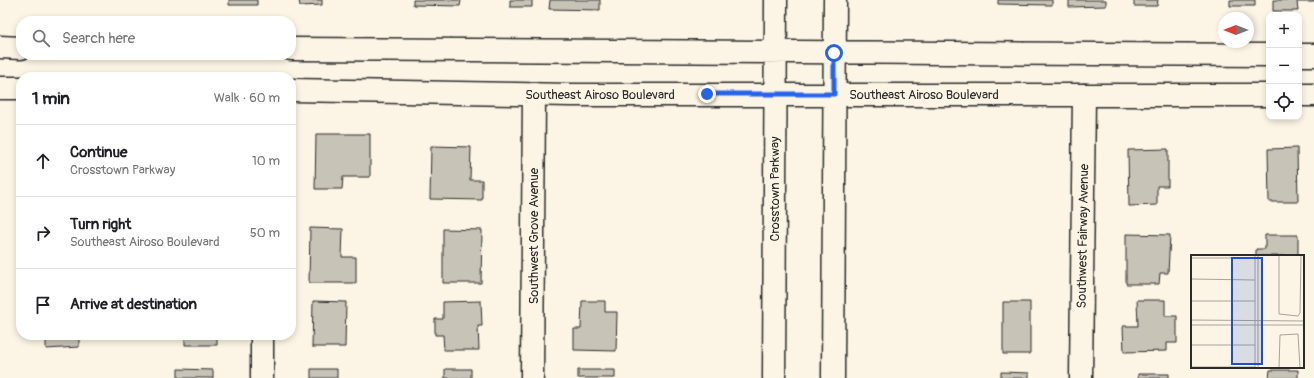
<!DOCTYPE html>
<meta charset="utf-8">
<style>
:root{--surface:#fff;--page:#f6f6f6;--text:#202124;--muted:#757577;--line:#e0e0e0}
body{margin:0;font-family:Pangolin,sans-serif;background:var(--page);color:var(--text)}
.controls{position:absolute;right:12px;top:12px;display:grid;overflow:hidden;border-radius:8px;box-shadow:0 2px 6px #0003}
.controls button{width:36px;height:36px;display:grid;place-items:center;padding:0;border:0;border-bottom:1px solid var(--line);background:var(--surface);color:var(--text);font:20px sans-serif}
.compass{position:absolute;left:1218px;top:12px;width:36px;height:36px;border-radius:50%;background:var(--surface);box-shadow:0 2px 6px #0003;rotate:270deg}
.stop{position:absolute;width:12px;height:12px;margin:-9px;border:3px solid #2563eb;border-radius:50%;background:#fff}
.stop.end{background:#2563eb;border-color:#fff;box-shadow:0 1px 4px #0008}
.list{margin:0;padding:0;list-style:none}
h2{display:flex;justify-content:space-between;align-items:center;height:52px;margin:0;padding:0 16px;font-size:17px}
h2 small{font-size:13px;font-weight:400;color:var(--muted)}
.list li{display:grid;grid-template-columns:26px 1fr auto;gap:12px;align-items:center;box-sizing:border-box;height:72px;padding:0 16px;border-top:1px solid var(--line)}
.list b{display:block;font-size:15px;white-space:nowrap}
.list p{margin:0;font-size:13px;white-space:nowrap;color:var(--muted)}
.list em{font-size:13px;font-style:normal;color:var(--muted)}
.icon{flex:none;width:22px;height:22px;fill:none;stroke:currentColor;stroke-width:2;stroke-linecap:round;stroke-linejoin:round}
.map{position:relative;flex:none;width:1314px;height:378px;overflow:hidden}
.search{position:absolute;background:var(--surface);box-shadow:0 2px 6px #0003;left:16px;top:16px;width:280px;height:44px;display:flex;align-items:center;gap:10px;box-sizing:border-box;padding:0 14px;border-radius:16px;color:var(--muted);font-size:15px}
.panel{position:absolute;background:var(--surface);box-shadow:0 2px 6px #0003;left:16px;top:72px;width:280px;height:268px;border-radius:16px}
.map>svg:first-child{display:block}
.building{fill:#c8c3b7;stroke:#2b2b2b}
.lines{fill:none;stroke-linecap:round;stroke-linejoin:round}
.minor-casing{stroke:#2b2b2b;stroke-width:25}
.secondary-casing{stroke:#2b2b2b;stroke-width:25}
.minor{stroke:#fcf5e5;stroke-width:22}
.secondary{stroke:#fcf5e5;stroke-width:22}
.route{stroke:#2563eb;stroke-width:5}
.labels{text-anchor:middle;stroke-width:4;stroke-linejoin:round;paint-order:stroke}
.street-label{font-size:13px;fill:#2b2b2b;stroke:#fcf5e5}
.inset-road{fill:none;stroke:#a8a49b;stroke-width:1}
.view{fill:#1d4ed8;fill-opacity:0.15;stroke:#1d4ed8;stroke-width:2}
.inset-edge{fill:none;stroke:#2b2b2b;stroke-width:2}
</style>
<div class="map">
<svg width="1314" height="378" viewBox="0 0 1314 378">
<rect width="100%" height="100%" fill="#fcf5e5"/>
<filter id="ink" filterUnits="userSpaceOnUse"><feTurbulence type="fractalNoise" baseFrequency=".025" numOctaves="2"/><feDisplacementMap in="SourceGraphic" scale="8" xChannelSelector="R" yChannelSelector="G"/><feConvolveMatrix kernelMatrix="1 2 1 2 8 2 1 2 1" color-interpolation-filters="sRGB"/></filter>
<g filter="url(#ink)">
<path class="building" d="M229 0H257V5H229Z
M299 0H322V5L300 6Z
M413 0H461L460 6 413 5Z
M510 0H532V7H510Z
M550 0H600V10L549 9Z
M998 0H1052V5L998 4Z
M1069 0H1106V6L1069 7Z
M1134 0H1158L1157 6H1134Z
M1230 0H1255V6H1230Z
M1273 0H1314V2H1297L1298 11H1273Z
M316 134H370V177H343L342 189H315Z
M431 146 471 147 470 180H482V200L430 199Z
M1297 148 1298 202H1269L1268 149Z
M1168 149V186H1157V205L1129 206 1128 150Z
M310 228 343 229 342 257H356V283H309Z
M443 229 482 230 481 283H443Z
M1126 234 1170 235 1168 273H1160L1159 284H1126Z
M1265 235H1298V256H1256V249H1265Z
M1137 300H1165V316H1177V343H1167V351L1124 352 1123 326H1138Z
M313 301 346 302 345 347H312Z
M481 301 482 326H478L479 350H444L443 335H435V319H443V302Z
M582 301H605V312H617L616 351 574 350V329H581Z
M1003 302H1030V354H1003Z
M46 335H79V347L46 349Z
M185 335H217V345H185Z
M178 369 213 370V378H178Z
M311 369H337V378H311Z
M445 369H471V378H445Z
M578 370H615V378H578Z
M1270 370H1298V378H1269Z
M1001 372 1029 373V378H1001Z
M1138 374H1169V378H1138Z"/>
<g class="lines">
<g class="minor-casing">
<path id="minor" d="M262 378V335
M532 378 534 94
M1081 378 1084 95"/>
</g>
<g class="secondary-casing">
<path id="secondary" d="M0 47 21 48
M291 49 1269 55
M1299 55H1314
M0 88H21
M291 90 570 95H1269
M1299 95H1314
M774 378 776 0
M833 378 835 0"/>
</g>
<use href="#minor" class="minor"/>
<use href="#secondary" class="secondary"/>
</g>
</g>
<g class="lines" filter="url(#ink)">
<path class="route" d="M707 94H834V53"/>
</g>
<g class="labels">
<g class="street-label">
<text x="600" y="99">Southeast Airoso Boulevard</text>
<text x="924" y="99">Southeast Airoso Boulevard</text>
<text transform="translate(774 189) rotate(-90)" y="5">Crosstown Parkway</text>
<text transform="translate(533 236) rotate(-90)" y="5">Southwest Grove Avenue</text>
<text transform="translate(1082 236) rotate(-89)" y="5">Southwest Fairway Avenue</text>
</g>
</g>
<g transform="translate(1191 255)">
<rect width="113" height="113" fill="#fcf5e5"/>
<path class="inset-road" d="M88 0V59L107 61 109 58 110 0M0 3H66M0 24 64 25M0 46H64M0 65 113 66M0 70H113M0 90H64M0 112H64M64 113V0M67 113V0M88 113 89 80 107 79 109 113"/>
<path class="view" d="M41 3H71V109H41Z"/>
<rect width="113" height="113" class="inset-edge"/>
</g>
</svg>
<div class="controls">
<button>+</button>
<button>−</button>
<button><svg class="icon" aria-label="locate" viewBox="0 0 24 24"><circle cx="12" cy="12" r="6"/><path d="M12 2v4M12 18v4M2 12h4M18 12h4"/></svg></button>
</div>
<svg class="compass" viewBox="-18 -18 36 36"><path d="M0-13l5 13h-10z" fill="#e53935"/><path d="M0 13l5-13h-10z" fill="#757577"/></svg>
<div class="stop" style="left:834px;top:53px"></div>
<div class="stop end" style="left:707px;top:94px"></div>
<div class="search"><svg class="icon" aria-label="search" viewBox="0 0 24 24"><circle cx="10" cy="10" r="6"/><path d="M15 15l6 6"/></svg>Search here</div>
<section class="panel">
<h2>1 min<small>Walk · 60 m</small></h2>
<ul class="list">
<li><svg class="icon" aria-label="ahead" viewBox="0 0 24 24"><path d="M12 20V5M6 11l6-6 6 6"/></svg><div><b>Continue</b><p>Crosstown Parkway</p></div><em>10 m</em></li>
<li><svg class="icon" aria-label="right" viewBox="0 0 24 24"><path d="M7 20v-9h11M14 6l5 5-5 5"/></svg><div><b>Turn right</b><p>Southeast Airoso Boulevard</p></div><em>50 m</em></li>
<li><svg class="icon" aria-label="arrive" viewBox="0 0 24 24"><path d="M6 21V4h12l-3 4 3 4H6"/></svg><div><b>Arrive at destination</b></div></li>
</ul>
</section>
</div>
